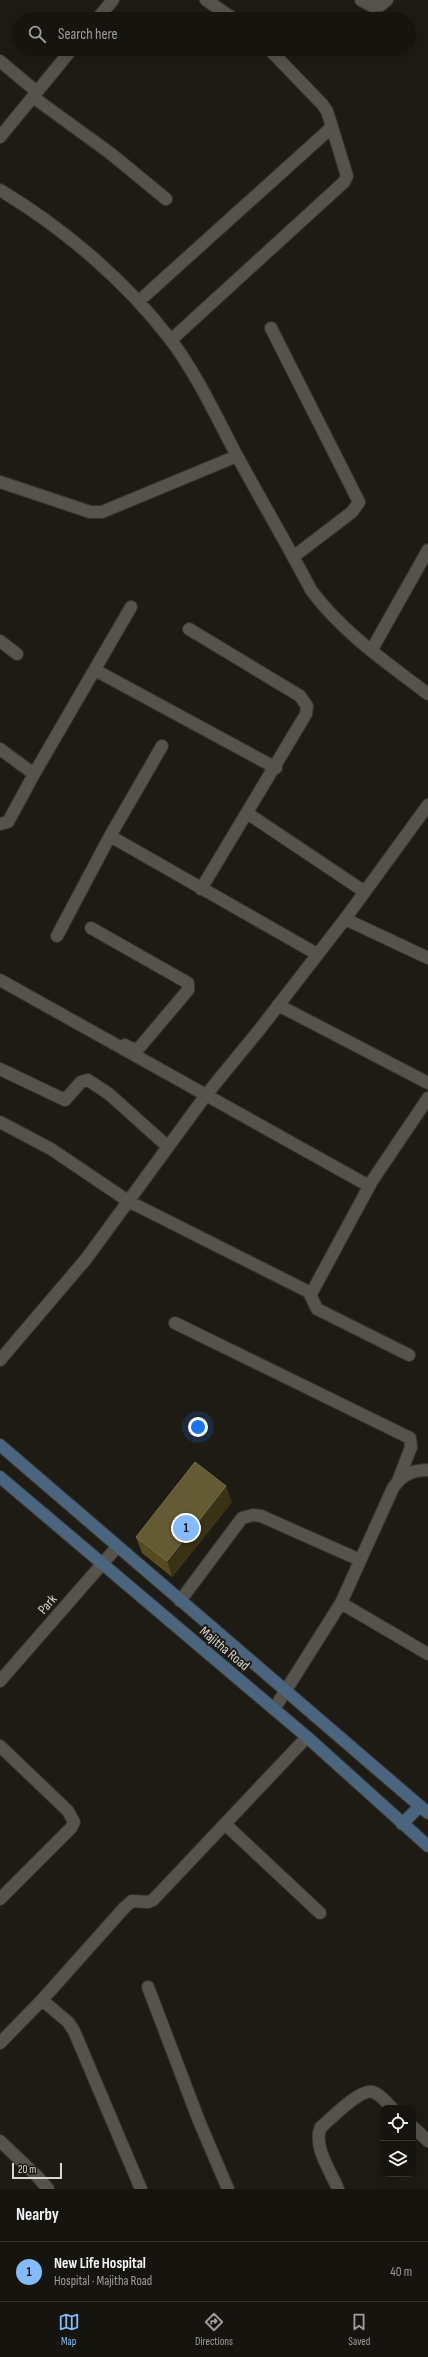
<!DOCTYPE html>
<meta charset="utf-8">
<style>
:root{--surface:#16140f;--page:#1f1d18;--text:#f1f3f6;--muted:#9e9e9e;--line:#35332f;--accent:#86bbfb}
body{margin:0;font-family:"Sofia Sans Condensed",sans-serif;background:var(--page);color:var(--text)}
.controls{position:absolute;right:12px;bottom:12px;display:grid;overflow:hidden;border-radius:8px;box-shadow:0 4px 16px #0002}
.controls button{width:36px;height:36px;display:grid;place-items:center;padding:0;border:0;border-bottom:1px solid var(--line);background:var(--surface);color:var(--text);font:20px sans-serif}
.scale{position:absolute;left:12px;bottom:10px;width:50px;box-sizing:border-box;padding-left:4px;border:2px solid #d7d6d1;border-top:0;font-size:11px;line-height:14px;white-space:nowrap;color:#d7d6d1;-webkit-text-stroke:3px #1d1b14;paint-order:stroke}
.you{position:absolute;left:198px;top:1427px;width:14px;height:14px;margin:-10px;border:3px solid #fff;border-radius:50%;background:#1a73e8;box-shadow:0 0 0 6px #1a73e833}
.badge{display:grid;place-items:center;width:26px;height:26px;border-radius:50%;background:var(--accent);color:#111;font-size:13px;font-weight:700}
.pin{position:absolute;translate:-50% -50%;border:2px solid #fff;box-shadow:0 1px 4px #0006}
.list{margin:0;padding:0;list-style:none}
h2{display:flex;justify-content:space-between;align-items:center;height:52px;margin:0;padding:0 16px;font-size:17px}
h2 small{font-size:13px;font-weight:400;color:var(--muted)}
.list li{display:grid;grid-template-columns:26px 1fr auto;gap:12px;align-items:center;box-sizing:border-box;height:60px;padding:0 16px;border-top:1px solid var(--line)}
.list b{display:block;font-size:15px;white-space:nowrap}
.list p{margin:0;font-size:13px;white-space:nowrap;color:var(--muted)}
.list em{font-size:13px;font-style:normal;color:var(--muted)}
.icon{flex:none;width:22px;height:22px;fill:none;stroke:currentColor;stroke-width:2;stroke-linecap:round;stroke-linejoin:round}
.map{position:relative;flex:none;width:428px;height:2189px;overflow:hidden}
.search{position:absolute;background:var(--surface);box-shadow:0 4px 16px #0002;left:12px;right:12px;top:12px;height:44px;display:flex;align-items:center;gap:10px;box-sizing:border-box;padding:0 14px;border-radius:22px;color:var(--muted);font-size:15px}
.sheet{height:112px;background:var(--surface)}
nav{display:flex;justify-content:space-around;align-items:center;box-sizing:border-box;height:56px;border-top:1px solid var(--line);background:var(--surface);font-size:11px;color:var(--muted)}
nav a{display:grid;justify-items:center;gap:2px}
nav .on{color:var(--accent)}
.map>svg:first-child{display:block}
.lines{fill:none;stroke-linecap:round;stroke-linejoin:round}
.street-casing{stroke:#353430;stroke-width:14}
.secondary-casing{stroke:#353430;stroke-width:14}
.street{stroke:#55534b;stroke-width:12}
.secondary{stroke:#4a657d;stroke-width:12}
.wall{fill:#574c21}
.shaded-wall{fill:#3a3214}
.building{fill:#645b34;stroke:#766e4d}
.labels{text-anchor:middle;stroke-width:4;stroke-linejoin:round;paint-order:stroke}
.street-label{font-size:14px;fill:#d7d6d1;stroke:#1d1b14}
</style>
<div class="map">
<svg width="428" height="2189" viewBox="0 0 428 2189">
<rect width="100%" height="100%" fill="#1d1b14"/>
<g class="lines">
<g class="street-casing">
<path id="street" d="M206 0 234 19
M361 0 372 6 381 5 387 0
M97 19 113 0
M269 49 322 104 327 111 332 127
M0 61 37 92
M33 97 110 153 166 199
M0 137 72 49
M0 190C63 228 125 280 170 339 195 371 217 418 236 454 261 500 287 544 311 590 342 632 387 663 428 694
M139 301 332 127 347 176 344 182 171 340
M271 328 359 502 352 512 293 557
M0 482 90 512H102L237 456
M189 629 300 696 307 706 306 714 201 889
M0 641 17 654
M371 651 428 550
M95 670 276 768
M0 749 34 774 131 607
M247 813 365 892
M0 824 8 822 34 774
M110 836 162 746
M345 919 428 958
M91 928 188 983V990L139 1048 132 1049 125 1045
M57 936 110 836 317 954
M0 980 369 1186
M278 1005 428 1083
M0 1069 65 1100 81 1082 88 1080 109 1094 167 1146
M0 1122 51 1149 128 1201 309 1292 317 1309 409 1355
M311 1294 372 1181 428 1098
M175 1323 410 1438 411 1447 398 1481
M0 1360 86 1259 206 1095 260 1029 345 919 428 805
M180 1601 242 1518 253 1515 261 1516 360 1560
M341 1603 428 1654
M0 1681 117 1547
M274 1709 341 1603 393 1488C402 1475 412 1470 428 1470
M0 1746 68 1811 74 1822 71 1828 0 1899
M225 1824 320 1913
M148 1987 199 2121 228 2189
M42 2000 68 2022 74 2031 141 2189
M0 2043 42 2000 124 1908 132 1901 148 1902 153 1900 307 1737
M413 2127 428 2141
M0 2141 37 2176 48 2189
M338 2189C331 2172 312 2145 321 2127 331 2119 360 2088 373 2092 380 2094 387 2103 392 2108"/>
</g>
<g class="secondary-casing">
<path id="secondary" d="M0 1445 428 1813
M0 1477 307 1737 428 1846
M402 1824 420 1806"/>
</g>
<use href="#street" class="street"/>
<use href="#secondary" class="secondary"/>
</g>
<path class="wall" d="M232 1502 172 1577 142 1553 136 1537Z"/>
<path class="shaded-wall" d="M226 1486 232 1502 172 1577 167 1561Z"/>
<path class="building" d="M195 1462 226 1486 167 1561 136 1537Z"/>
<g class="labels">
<g class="street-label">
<text transform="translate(47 1604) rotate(-49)" y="5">Park</text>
<text transform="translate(225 1648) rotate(40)" y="5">Majitha Road</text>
</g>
</g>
</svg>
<div class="controls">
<button><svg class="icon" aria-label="locate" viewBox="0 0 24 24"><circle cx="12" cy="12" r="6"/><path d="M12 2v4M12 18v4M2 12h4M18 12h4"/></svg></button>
<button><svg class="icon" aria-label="layers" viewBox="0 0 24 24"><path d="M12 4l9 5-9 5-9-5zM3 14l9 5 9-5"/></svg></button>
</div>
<div class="scale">20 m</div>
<div class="you"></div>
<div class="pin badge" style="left:186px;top:1528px">1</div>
<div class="search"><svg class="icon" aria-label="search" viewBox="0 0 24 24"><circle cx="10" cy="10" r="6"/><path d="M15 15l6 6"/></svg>Search here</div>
</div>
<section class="sheet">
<h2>Nearby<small></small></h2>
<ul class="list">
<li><span class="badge">1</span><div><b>New Life Hospital</b><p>Hospital · Majitha Road</p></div><em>40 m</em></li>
</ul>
</section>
<nav>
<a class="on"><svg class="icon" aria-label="map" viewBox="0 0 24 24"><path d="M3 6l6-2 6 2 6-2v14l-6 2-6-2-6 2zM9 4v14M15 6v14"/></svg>Map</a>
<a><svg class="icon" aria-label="directions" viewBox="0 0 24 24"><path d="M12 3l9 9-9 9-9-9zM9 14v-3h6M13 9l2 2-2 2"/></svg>Directions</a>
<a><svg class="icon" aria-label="saved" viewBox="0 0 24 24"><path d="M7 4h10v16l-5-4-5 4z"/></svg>Saved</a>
</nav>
